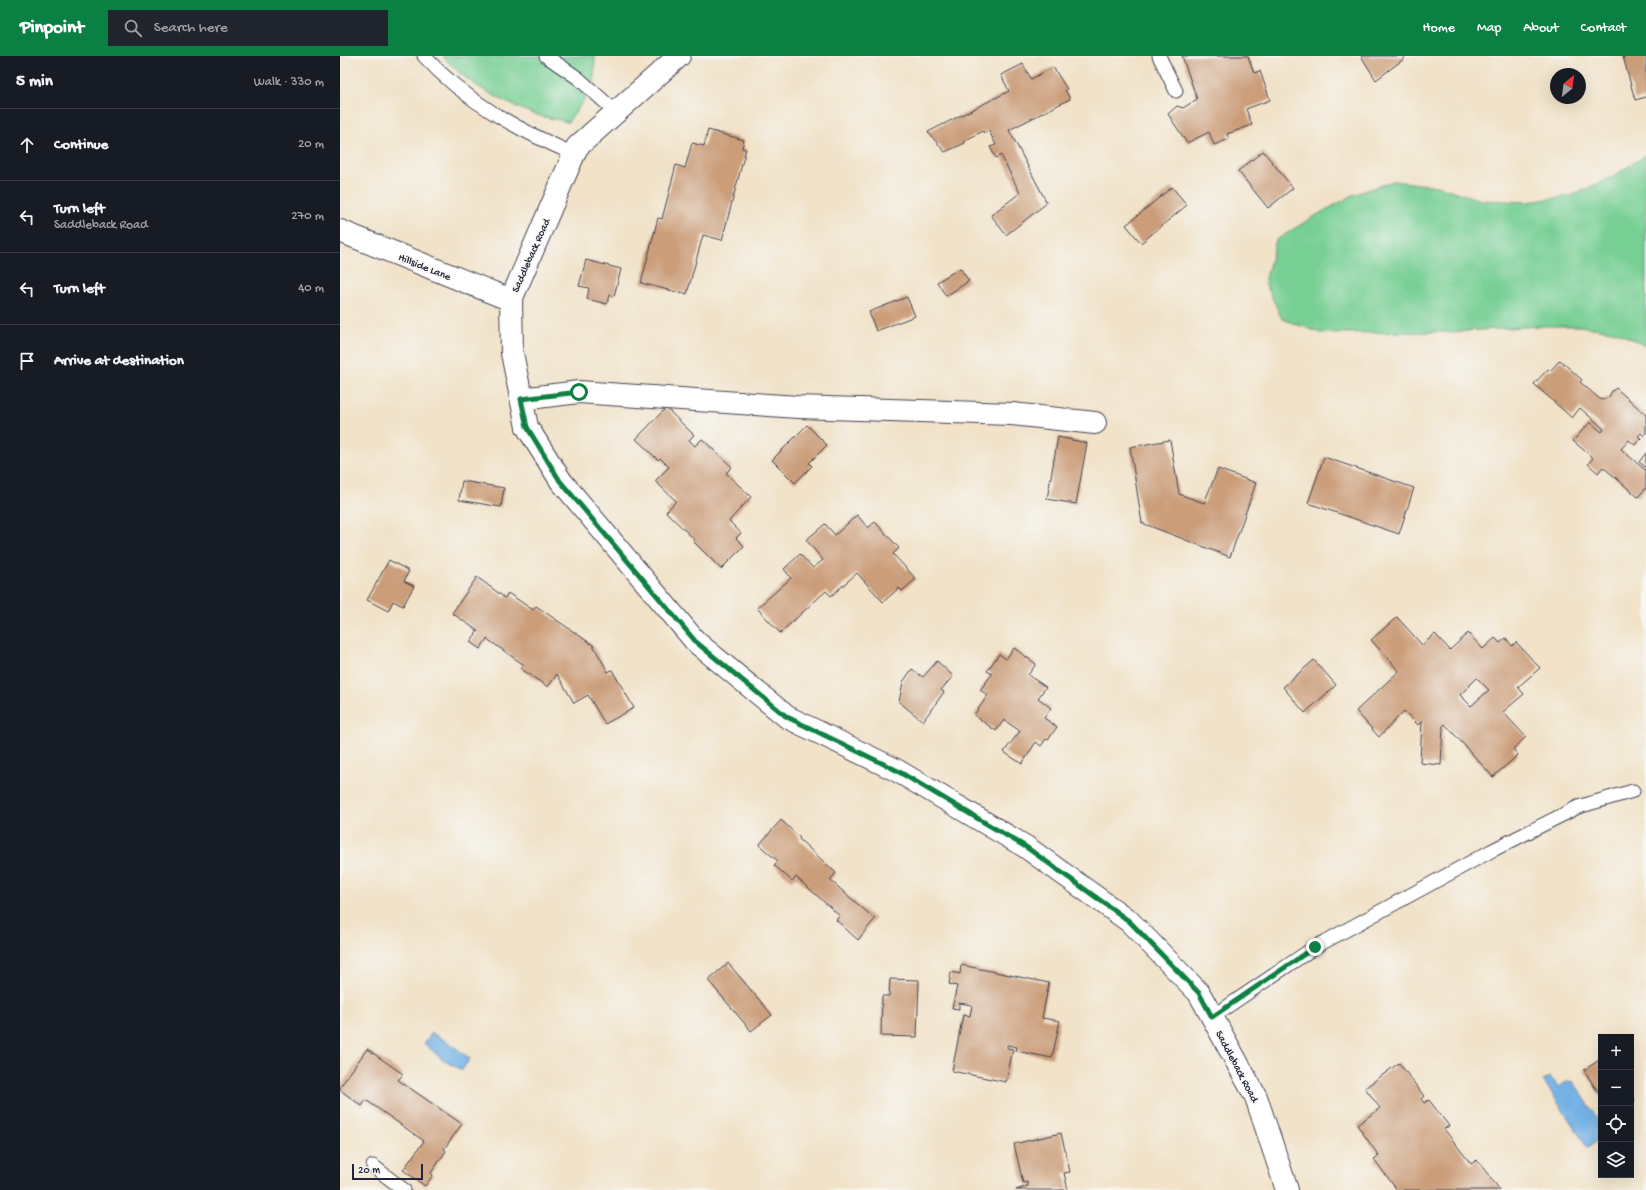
<!DOCTYPE html>
<meta charset="utf-8">
<style>
:root{--surface:#171b24;--page:#20242c;--text:#f1f3f6;--muted:#9ea1a6;--line:#363941;--accent:#0b8043}
body{margin:0;font-family:"Gochi Hand",sans-serif;background:var(--page);color:var(--text)}
.controls{position:absolute;right:12px;bottom:12px;display:grid;overflow:hidden;border-radius:0px;box-shadow:0 4px 16px #0002}
.controls button{width:36px;height:36px;display:grid;place-items:center;padding:0;border:0;border-bottom:1px solid var(--line);background:var(--surface);color:var(--text);font:20px sans-serif}
.compass{position:absolute;left:1210px;top:12px;width:36px;height:36px;border-radius:50%;background:var(--surface);box-shadow:0 4px 16px #0002;rotate:29deg}
.scale{position:absolute;left:12px;bottom:10px;width:71px;box-sizing:border-box;padding-left:4px;border:2px solid #22223b;border-top:0;font-size:11px;line-height:14px;white-space:nowrap;color:#22223b;-webkit-text-stroke:3px #f6f6f2;paint-order:stroke}
.stop{position:absolute;width:12px;height:12px;margin:-9px;border:3px solid #0b8043;border-radius:50%;background:#fff}
.stop.end{background:#0b8043;border-color:#fff;box-shadow:0 1px 4px #0008}
.list{margin:0;padding:0;list-style:none}
h2{display:flex;justify-content:space-between;align-items:center;height:52px;margin:0;padding:0 16px;font-size:17px}
h2 small{font-size:13px;font-weight:400;color:var(--muted)}
.list li{display:grid;grid-template-columns:26px 1fr auto;gap:12px;align-items:center;box-sizing:border-box;height:72px;padding:0 16px;border-top:1px solid var(--line)}
.list b{display:block;font-size:15px;white-space:nowrap}
.list p{margin:0;font-size:13px;white-space:nowrap;color:var(--muted)}
.list em{font-size:13px;font-style:normal;color:var(--muted)}
.icon{flex:none;width:22px;height:22px;fill:none;stroke:currentColor;stroke-width:2;stroke-linecap:round;stroke-linejoin:round}
.map{position:relative;flex:none;width:1306px;height:1134px;overflow:hidden}
header{display:flex;align-items:center;gap:24px;box-sizing:border-box;height:56px;padding:0 20px;background:var(--accent);color:#fff}
header strong{font-size:19px}
nav{display:flex;gap:22px;margin-inline-start:auto;font-size:14px}
.search{width:280px;height:36px;background:var(--page);display:flex;align-items:center;gap:10px;box-sizing:border-box;padding:0 14px;border-radius:0px;color:var(--muted);font-size:15px}
main{display:flex}
aside{flex:1;background:var(--surface)}
.map>svg:first-child{display:block}
.green{fill:#77cf94;stroke:#4c7868}
.water{fill:#72b1e5;stroke:#4a6a90}
.building{fill:#cb9d79;fill-rule:evenodd}
.lines{fill:none;stroke-linecap:round;stroke-linejoin:round}
.service-casing{stroke:#413f50;stroke-width:15}
.minor-casing{stroke:#413f50;stroke-width:24}
.service{stroke:#fff;stroke-width:13}
.minor{stroke:#fff;stroke-width:22}
.route{stroke:#0b8043;stroke-width:5}
.labels{text-anchor:middle;stroke-width:3;stroke-linejoin:round;paint-order:stroke}
.street-label{font-size:11px;fill:#22223b;stroke:#f6f6f2}
</style>
<header>
<strong>Pinpoint</strong>
<div class="search"><svg class="icon" aria-label="search" viewBox="0 0 24 24"><circle cx="10" cy="10" r="6"/><path d="M15 15l6 6"/></svg>Search here</div>
<nav><a>Home</a><a>Map</a><a>About</a><a>Contact</a></nav>
</header>
<main>
<aside>
<h2>5 min<small>Walk · 330 m</small></h2>
<ul class="list">
<li><svg class="icon" aria-label="ahead" viewBox="0 0 24 24"><path d="M12 20V5M6 11l6-6 6 6"/></svg><div><b>Continue</b></div><em>20 m</em></li>
<li><svg class="icon" aria-label="left" viewBox="0 0 24 24"><path d="M17 20v-9H6M10 6l-5 5 5 5"/></svg><div><b>Turn left</b><p>Saddleback Road</p></div><em>270 m</em></li>
<li><svg class="icon" aria-label="left" viewBox="0 0 24 24"><path d="M17 20v-9H6M10 6l-5 5 5 5"/></svg><div><b>Turn left</b></div><em>40 m</em></li>
<li><svg class="icon" aria-label="arrive" viewBox="0 0 24 24"><path d="M6 21V4h12l-3 4 3 4H6"/></svg><div><b>Arrive at destination</b></div></li>
</ul>
</aside>
<div class="map">
<svg width="1306" height="1134" viewBox="0 0 1306 1134">
<rect width="100%" height="100%" fill="#f6f6f2"/>
<filter id="ink" filterUnits="userSpaceOnUse"><feTurbulence type="fractalNoise" baseFrequency=".025" numOctaves="2"/><feDisplacementMap in="SourceGraphic" scale="8" xChannelSelector="R" yChannelSelector="G"/><feConvolveMatrix kernelMatrix="1 2 1 2 8 2 1 2 1" color-interpolation-filters="sRGB"/></filter>
<filter id="wash" filterUnits="userSpaceOnUse"><feTurbulence type="fractalNoise" baseFrequency=".012" numOctaves="4" result="noise"/><feDisplacementMap in="SourceGraphic" scale="16" xChannelSelector="R" yChannelSelector="G"/><feGaussianBlur stdDeviation="0.9" result="paint"/><feColorMatrix in="noise" values="0 0 0 0 0 0 0 0 0 0 0 0 0 0 0 0 0 1.4 0 .05"/><feComposite in="paint" operator="in"/></filter>
<g filter="url(#wash)">
<rect width="100%" height="100%" fill="#f1e2c8"/>
<path class="green" d="M103 0H255L254 31 228 66C215 63 199 61 186 55 157 43 123 25 103 0Z
M1306 99V290L1277 276 1241 270H1199L1112 276 981 277 942 263 925 226 936 184 973 161 1013 139 1053 125 1098 130 1141 144 1187 146 1231 140 1272 121Z"/>
<path class="water" d="M92 977 111 988 130 1003 122 1014 103 1004 84 987Z
M1210 1021 1219 1031 1228 1025 1234 1026 1261 1068V1081L1248 1092 1203 1024Z"/>
<g id="blocks">
<path class="building" d="M842 0H908L914 17 920 15 930 44 906 53 912 69 887 78 889 83 874 89 869 76 847 87 828 58 837 50 843 52 857 43Z
M1021 0H1063L1065 2 1036 24Z
M1283 0H1306V41L1295 44Z
M683 8 691 23 713 11 727 33 725 34 730 43 669 74 707 147 666 179 651 159 680 137 661 99 656 102 650 91 656 89 649 75 644 77 643 75 624 85 625 87 605 96 588 76 669 35 661 19Z
M368 74 404 84 402 92 406 93 382 184 363 179 347 238 340 236V237L301 227 318 162 322 163 336 109 345 112 352 87 364 90Z
M923 95 953 132 928 152 898 115Z
M832 131 847 149 801 187 786 169Z
M246 204 281 213 274 240 270 239 267 248 247 243 249 232 239 230Z
M620 212 629 225 606 240 597 226Z
M567 241 575 260 536 275 529 256Z
M1220 304 1242 324 1240 326 1261 344 1269 341 1272 335 1276 332 1306 359V377L1304 380 1301 377 1298 380 1301 382 1295 389 1289 384 1281 393 1306 415V432L1298 441 1263 411 1258 417 1248 408 1253 402 1233 385 1250 366 1262 376 1264 373 1240 352 1232 362 1194 328 1208 313 1210 315Z
M326 352 354 379 349 384 355 390 362 383 392 411 386 417 411 441 389 465 401 477 396 482 404 490 381 513 353 485 355 484 326 456 336 445 315 425 329 411 320 402 318 404 296 383Z
M467 369 487 389 469 407 472 410 455 427 432 404Z
M718 381 747 387 736 448 707 443Z
M830 384 839 438 864 447 878 413 916 427 890 501 802 467 790 391Z
M1306 397V412L1299 406Z
M984 401 1074 432 1059 478 968 447Z
M122 425 164 432 161 451 119 444Z
M517 459 528 472 535 466 559 492 553 498 576 523 562 535 559 532 543 546 517 517 491 540 486 535 440 577 417 552 451 522 444 513 460 498 473 512 483 504 466 484 485 468 495 479Z
M49 504 69 515 64 525 74 530 63 550 53 545 48 555 27 544Z
M137 521 165 542 168 537 193 554 196 550 253 589 268 616 272 614 294 652 265 668 248 639 234 647 217 618 208 631 181 613 184 609 147 583 140 593 130 586 138 575 112 557Z
M1057 561 1082 589 1095 578 1110 594 1128 577 1143 593 1155 582 1160 587 1166 582 1172 590 1176 586 1200 612 1178 631 1184 638 1163 656 1186 681 1173 693 1178 699 1153 721 1105 668 1103 670 1101 709 1080 707 1082 665 1078 669 1064 655 1039 681 1016 655 1059 615 1031 584ZM1137 622 1149 634 1131 650 1120 639Z
M674 592 696 608 688 619 706 631 698 642 711 652 704 662 717 671 708 684 706 683 701 690 696 686 682 708 664 696 680 675 664 664 656 675 634 659 648 639 640 634 652 618 647 615 659 598 666 603Z
M974 604 996 629 965 657 943 631Z
M597 605 613 620 601 634 604 636 583 665 559 646 563 626 572 613 583 621Z
M441 764 460 782 459 783 496 817 490 824 535 863 518 884 496 864 500 860 456 821 452 825 434 809 438 805 419 789Z
M388 907 432 959 411 975 368 924Z
M621 909 709 927 702 962 720 965 712 1002 676 995 677 991 667 989V992L673 993 666 1026 612 1015 623 959 630 960 632 949 619 947V953L612 952 617 930 609 928 611 916 620 918Z
M550 923 579 924 577 981 541 980 542 940H549Z
M27 993 63 1018 58 1024 122 1068 104 1093 106 1095 91 1117 93 1119 85 1130 63 1114 84 1085 26 1044 22 1050 0 1034V1031Z
M1261 1003V1041L1244 1014Z
M1059 1007 1084 1040 1081 1043 1084 1047 1089 1044 1109 1070 1104 1073 1131 1108 1137 1104 1160 1134H1057L1034 1103 1039 1100 1017 1069 1040 1052 1025 1032Z
M1291 1034 1295 1045 1291 1048Z
M721 1077 730 1116 724 1117 728 1134H676L688 1130 687 1126 683 1127 674 1088Z"/>
</g>
</g>
<g filter="url(#ink)">
<use href="#blocks" fill-opacity="0" stroke="#413f50" stroke-width="1"/>
<g class="lines">
<g class="service-casing">
<path id="service" d="M84 0C126 46 178 74 234 98
M206 0 238 22 276 56
M819 0 836 35
M872 961 975 891 1151 795 1238 751 1293 735
M33 1110 64 1134"/>
</g>
<g class="minor-casing">
<path id="minor" d="M339 0 237 91 171 244 172 297 187 371 221 425 356 586 447 661 556 714 686 791 789 865 859 937 916 1041 947 1134
M0 175 171 244
M181 343 239 336 458 351 672 358 755 367"/>
</g>
<use href="#service" class="service"/>
<use href="#minor" class="minor"/>
</g>
</g>
<g class="lines" filter="url(#ink)">
<path class="route" d="M239 336 181 343 187 371 220 425 356 586 447 661 556 714 686 791 789 865 859 937 872 961 975 891"/>
</g>
<g class="labels">
<g class="street-label">
<text transform="translate(190 199) rotate(-66)" y="4">Saddleback Road</text>
<text transform="translate(85 210) rotate(22)" y="4">Hillside Lane</text>
<text transform="translate(898 1010) rotate(62)" y="4">Saddleback Road</text>
</g>
</g>
</svg>
<div class="controls">
<button>+</button>
<button>−</button>
<button><svg class="icon" aria-label="locate" viewBox="0 0 24 24"><circle cx="12" cy="12" r="6"/><path d="M12 2v4M12 18v4M2 12h4M18 12h4"/></svg></button>
<button><svg class="icon" aria-label="layers" viewBox="0 0 24 24"><path d="M12 4l9 5-9 5-9-5zM3 14l9 5 9-5"/></svg></button>
</div>
<svg class="compass" viewBox="-18 -18 36 36"><path d="M0-13l5 13h-10z" fill="#e53935"/><path d="M0 13l5-13h-10z" fill="#9ea1a6"/></svg>
<div class="scale">20 m</div>
<div class="stop" style="left:239px;top:336px"></div>
<div class="stop end" style="left:975px;top:891px"></div>
</div>
</main>
